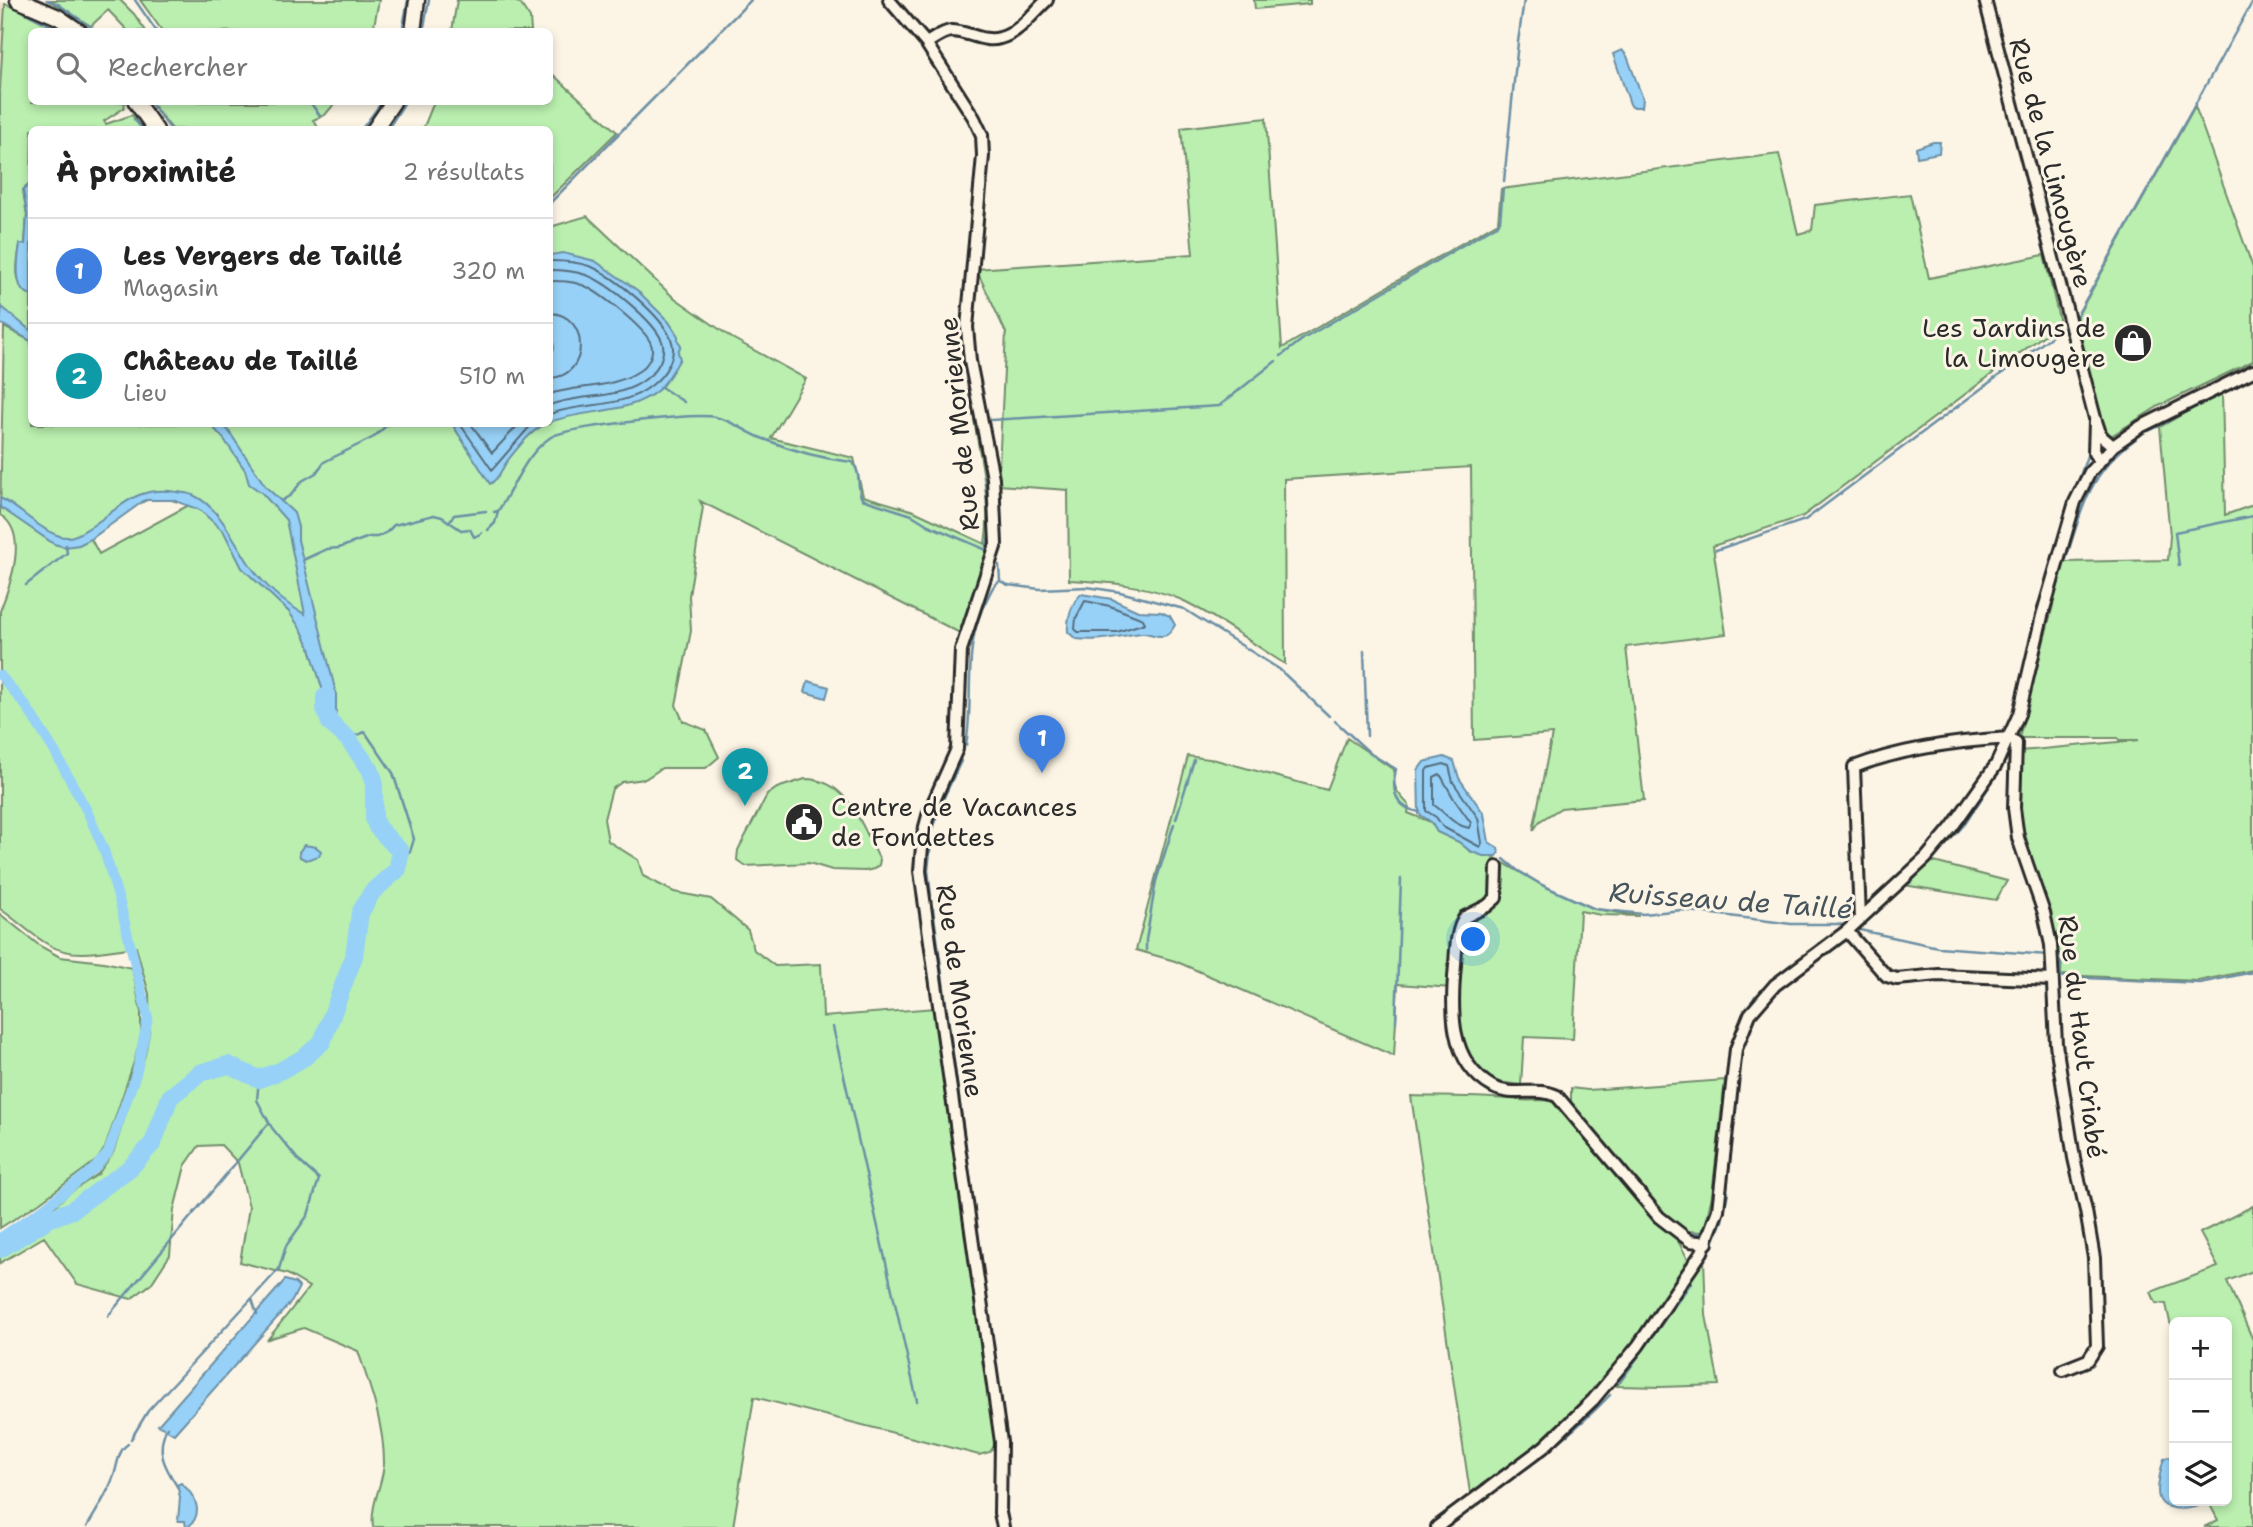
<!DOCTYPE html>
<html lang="fr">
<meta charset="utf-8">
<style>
:root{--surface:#fff;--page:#f2f2f2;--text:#222;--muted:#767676;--line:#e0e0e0;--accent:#2b2b2b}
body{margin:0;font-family:"Shantell Sans",sans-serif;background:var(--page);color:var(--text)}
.controls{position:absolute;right:21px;bottom:21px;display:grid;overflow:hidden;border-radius:10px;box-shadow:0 4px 10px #0003}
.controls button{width:63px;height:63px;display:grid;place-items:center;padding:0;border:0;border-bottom:2px solid var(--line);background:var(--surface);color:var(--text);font:35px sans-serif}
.you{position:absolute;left:1474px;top:940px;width:24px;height:24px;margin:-18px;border:5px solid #fff;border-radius:50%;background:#1a73e8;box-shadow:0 0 0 10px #1a73e833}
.badge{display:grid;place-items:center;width:46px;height:46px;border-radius:50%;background:var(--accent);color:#fff;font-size:23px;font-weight:700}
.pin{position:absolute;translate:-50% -58px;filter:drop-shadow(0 2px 4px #0008)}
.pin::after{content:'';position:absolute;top:37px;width:24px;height:21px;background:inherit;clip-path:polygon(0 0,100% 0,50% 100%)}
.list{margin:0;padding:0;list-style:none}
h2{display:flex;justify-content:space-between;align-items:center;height:91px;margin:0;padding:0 28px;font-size:30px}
h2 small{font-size:23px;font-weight:400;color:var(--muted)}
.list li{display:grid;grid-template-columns:46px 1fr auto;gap:21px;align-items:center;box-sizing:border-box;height:105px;padding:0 28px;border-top:2px solid var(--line)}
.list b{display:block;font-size:26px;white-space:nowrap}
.list p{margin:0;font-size:23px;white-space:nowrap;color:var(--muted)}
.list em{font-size:23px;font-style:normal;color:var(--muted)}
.icon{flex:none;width:38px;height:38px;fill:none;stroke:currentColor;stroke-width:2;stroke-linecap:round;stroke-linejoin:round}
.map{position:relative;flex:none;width:2253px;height:1527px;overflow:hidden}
.search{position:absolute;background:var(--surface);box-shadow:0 4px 10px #0003;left:28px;top:28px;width:525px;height:77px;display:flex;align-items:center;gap:18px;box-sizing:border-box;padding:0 24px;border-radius:10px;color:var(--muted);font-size:26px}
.panel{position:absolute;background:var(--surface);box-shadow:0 4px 10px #0003;left:28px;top:126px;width:525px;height:301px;border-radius:10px}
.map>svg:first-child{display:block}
.built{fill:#eee1c8}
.green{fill:#baefaf;stroke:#728d6d;stroke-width:2;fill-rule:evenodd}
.water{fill:#97d1f7;stroke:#6c8fa5;stroke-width:2}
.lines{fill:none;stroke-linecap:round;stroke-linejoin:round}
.shore{stroke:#566d7d;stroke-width:2}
.stream{stroke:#6c8fa5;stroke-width:2.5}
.canal{stroke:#97d1f7;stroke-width:10}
.river{stroke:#97d1f7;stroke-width:18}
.minor-casing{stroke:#2b2b2b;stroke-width:16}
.major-casing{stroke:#2b2b2b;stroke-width:19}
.minor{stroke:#fcf5e5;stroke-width:10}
.major{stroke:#fcf5e5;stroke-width:14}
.labels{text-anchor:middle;stroke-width:6;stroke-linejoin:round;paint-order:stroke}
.street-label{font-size:26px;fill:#2b2b2b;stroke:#fcf5e5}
.poi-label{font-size:26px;fill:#2b2b2b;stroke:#fcf5e5;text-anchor:end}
.water-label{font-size:28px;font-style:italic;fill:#46545e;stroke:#fcf5e5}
</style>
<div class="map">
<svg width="2253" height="1527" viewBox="0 0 2253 1527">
<rect width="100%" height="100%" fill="#fcf5e5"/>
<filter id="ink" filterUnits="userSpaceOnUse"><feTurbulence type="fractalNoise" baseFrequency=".0143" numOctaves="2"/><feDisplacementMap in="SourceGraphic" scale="14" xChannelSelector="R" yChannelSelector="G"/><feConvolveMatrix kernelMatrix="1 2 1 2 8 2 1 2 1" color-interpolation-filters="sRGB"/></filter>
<g filter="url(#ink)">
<path class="built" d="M0 2 5 4 0 89Z"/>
<path class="green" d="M48 0H120L134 14 146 31H128L108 10 91 26Z
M140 0H379L373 31 163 32Z
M457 0H509L520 3 530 18 531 31H452Z
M1254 0H1310V4L1255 9Z
M5 4 19 8 25 13 61 31 32 32V102H125L124 108 104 121 106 124 132 115 143 129 32 130 31 183 23 190 27 214 25 244 20 245C17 261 12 287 31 295V331L0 308V89Z
M550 72 617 132 550 198V130L423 129 434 102H550Z
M150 102H336L325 115 313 120 320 130 172 129Z
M2195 106 2253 268V361L2159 406 2111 436 2100 423 2074 322Z
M1266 118 1282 348 1498 222 1501 189 1779 154 1798 234 1812 230 1815 205 1910 194 1929 278 2044 255 2060 323 1803 516 1713 546 1726 634 1626 647 1644 800 1561 808 1540 821 1533 831 1552 734 1474 740 1471 467 1284 479 1285 664C1251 643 1218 617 1182 600 1148 585 1106 582 1069 580L1068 490 998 485 1006 333 976 269 1193 254 1181 128Z
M587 216 672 296 732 338 806 379 771 438 854 458 863 496 914 511 985 544C992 504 980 458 974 419H976L987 485 990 551 960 633 700 501 703 507 689 596 691 631 676 705 683 721 706 730 719 757 706 768H662L645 779 622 782 612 789 604 819 608 841 638 860 643 876 674 892 711 899 748 930 754 950 775 966 821 964 823 1017 935 1008 996 1443 990 1452 979 1455 754 1397 733 1527H373C370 1503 383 1485 384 1463 384 1424 370 1387 358 1351L304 1328 268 1339 309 1287 287 1274 240 1262 249 1207 238 1163 221 1145 199 1146 185 1166 174 1210 170 1255 151 1284 131 1299 77 1284 44 1237 0 1263V1256L33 1234 98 1201 150 1148 170 1097 200 1073 228 1065 253 1078H262L254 1076 230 1063H220L202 1070 167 1098 151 1142 131 1163 81 1203 38 1223 0 1246V1242L44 1216 68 1194 98 1174 113 1153 145 1055 150 1028 149 994 136 947C109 950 74 960 49 945 31 935 17 920 0 909V611C10 586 30 532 0 515L4 327 31 341 32 424H550V227ZM149 499H168L189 505 99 554 91 539 132 507Z
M2222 392 2225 515 2253 505V970L2198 981 2061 975 2062 956 2058 954 2021 819 2019 799 2020 751 2139 740H2119L2118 738H2019L2064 562 2168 560 2170 536 2160 427Z
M1347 738 1394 770C1392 787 1397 793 1409 805L1408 813 1431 822 1437 832 1459 842 1470 851 1498 859 1494 866 1500 867 1502 862 1542 885 1595 909 1639 916 1601 915 1580 911 1573 1039 1524 1037 1521 1085 1483 1080 1466 1061 1452 988 1398 984 1394 1056 1175 961 1136 950 1188 756 1216 760 1327 790Z
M805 779C849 779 862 827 880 860L879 865 874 869 865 871 832 870 809 863 745 866 737 860 738 850 767 795 777 788Z
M1930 861 2007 881 1996 900 1904 885Z
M0 914 40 946 60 957 104 962 132 968 141 1012V1035L135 1059 105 1148 97 1160 39 1203 0 1228Z
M1725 1080 1712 1195 1704 1232 1685 1231 1654 1204 1580 1116 1571 1103V1088L1588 1090Z
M1411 1096C1448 1097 1484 1096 1520 1100 1533 1102 1546 1097 1557 1104L1646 1212 1677 1239 1689 1261C1658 1306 1628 1355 1591 1395 1556 1433 1512 1463 1470 1493Z
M2253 1206V1271L2227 1281 2253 1340V1527H2204L2218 1520 2208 1501H2227V1322H2174V1341L2166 1304 2156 1303 2151 1292 2218 1267 2200 1233Z
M1704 1258 1706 1315 1719 1385 1661 1387 1617 1386Z"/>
<path class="water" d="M1622 50 1627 56 1643 99 1642 107H1632L1630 104 1613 54Z
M1933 142H1940L1939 153 1917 157 1916 148Z
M31 183V295L22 290C15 277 18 259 20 244H25L27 215 23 190Z
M563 253 595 261 637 290 669 322 678 336V341L681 345 678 352 680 359C673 370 668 381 658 390 629 415 584 409 550 422V355L554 349 553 339 550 337V255Z
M2 307 31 331V341L0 323Z
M210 424H221L228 430 266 487 294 513 298 527V540L336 693V715L326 722 323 714 322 688 310 648 302 631 289 612 242 568 224 532 200 510 173 500H145L91 539 79 545 65 547 54 544 0 507V498C20 507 47 538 68 537 77 537 85 530 92 526 123 505 138 485 177 492 182 493 189 493 193 495 221 508 234 542 250 565 263 584 284 604 305 614L286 520 262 493 249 484 245 470 223 438Z
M452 424H545C530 432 519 446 508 460 502 468 499 479 490 484Z
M1081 594 1112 599 1138 611 1161 612 1170 616 1175 625C1172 630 1169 635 1163 636 1155 637 1148 632 1141 633 1119 636 1099 642 1076 639L1068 632C1067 619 1071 604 1081 594Z
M808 681 829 687 826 698 805 692Z
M1444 757 1454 761 1459 778 1484 814 1489 842 1498 848 1499 853 1497 856H1483L1470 851 1459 842 1437 832 1431 822 1419 814 1418 770 1424 762Z
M304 845 316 847 321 851 319 856 306 860 300 857 299 852Z
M285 1280 295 1283 299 1287 292 1301 174 1434 158 1425Z
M2168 1457 2174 1458V1501H2201V1505C2190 1509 2164 1513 2159 1498 2156 1490 2161 1467 2164 1459Z
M181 1483C195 1495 205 1513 188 1527H186L185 1521H178L180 1497 177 1485Z"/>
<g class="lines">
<path class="shore" d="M550 261C563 261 579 262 592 267 615 277 662 316 671 339 678 355 665 375 652 385 624 409 582 402 550 414
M550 270C562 270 574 271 586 275 607 282 654 321 662 341 667 355 657 370 647 378 620 401 580 393 550 405
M550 281C561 281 571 281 582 285 597 290 646 329 651 344 655 354 647 366 639 371 612 389 578 385 550 394
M550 313C590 314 590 377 550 378
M460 424 492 470 532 424
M471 424 492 453 519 424
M1085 601 1110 606 1143 619 1145 623 1117 632H1078L1075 629 1076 618Z
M1444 764 1449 766 1453 782 1478 818 1482 843 1480 847 1443 827 1436 817 1426 811V771L1428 768Z
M1440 774 1454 799 1471 823 1469 828C1453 825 1447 814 1434 805V777Z"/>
<path class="stream" d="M47 0 58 4 98 32
M135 0 157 32
M26 13 63 32
M402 32 408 0
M423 32 429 0
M150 102 171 130
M310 102 320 116
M134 119 143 130
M361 130 382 102
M387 130 405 102
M1504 181 1518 42 1524 0
M550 203 751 0
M2076 317 2253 1
M2064 321 2090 426
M1281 356 1303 339 1497 225 1500 221 1503 188
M2228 377 2253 365
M661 387 684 402
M2174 418 2253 378
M991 420 1219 406 1276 361
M2149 431 2169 421
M2113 438 2137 422
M984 459 989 523
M2074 494 2089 450
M281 501 291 495 302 481 316 473 324 462 374 437 388 424
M494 512 498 511C515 486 525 454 551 437 567 427 694 413 715 417 734 421 747 433 764 439 791 450 824 459 852 462 862 472 856 488 862 499L912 515 928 525 989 551
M449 522 454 515 486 511
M488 530 495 523 498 511
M986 550 990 531
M1716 550 1805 520 2064 327
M2066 559C2084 503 2089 471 2141 435
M303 560 327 549 339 548 369 537H377L387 532 394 525 434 515 442 517 461 530 470 529 474 537 482 533
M999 565 1000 581 1008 585 1040 589 1087 587 1120 592 1184 609 1279 669 1329 716
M2179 566 2175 532 2253 516
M26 585 67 553 66 545
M2037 614 2058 543
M1364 651 1367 736
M2013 716 2032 638
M1335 721 1371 754 1396 769C1391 791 1395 808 1420 812
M348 739 365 732 393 773 414 839 410 852 401 856
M966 745C975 694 961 648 987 599 991 592 992 585 1000 581
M1176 819 1194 760
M933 831 938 810 961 761
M1504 859 1517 870 1542 885 1595 909 1643 914 1682 910 1791 924H1839L1846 926
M1910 883 1965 824 2006 760
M931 896 928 870 931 842
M1865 906 1887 887
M933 909 982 1265
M1855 929 1938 947 2049 955
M1146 950V940L1156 881 1174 824
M2059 955 2062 956 2060 975 2063 977 2200 983 2253 972
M1749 1008 1755 996
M1396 1022 1401 879
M833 1027 917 1401
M1733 1043 1744 1017
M1707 1223 1715 1196
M1687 1234 1704 1233
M1708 1255 1722 1221 1728 1192
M983 1274 1003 1417
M252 1299 257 1314
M108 1316 269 1123
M1620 1382 1691 1283
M167 1427C155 1452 165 1467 178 1488
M131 1439 148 1411 279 1269 286 1246 308 1215 319 1179 300 1162 272 1128 257 1100 259 1079
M1008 1521 1009 1527
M87 1527C96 1511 107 1495 113 1478 118 1466 117 1451 128 1444
M1448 1527C1503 1483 1562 1446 1610 1395"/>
<path class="canal" d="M0 675 26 706 55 752 87 811 104 850 121 907 148 1018 137 1071 108 1153 95 1168 43 1209 0 1238"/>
<path class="river" d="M0 1249 48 1219 72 1210 130 1168 153 1143 170 1097 200 1073 228 1065 259 1079 280 1071 305 1057 322 1042 354 956 360 913 372 892 398 869 400 851 377 827 374 819V780L370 769 348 739 330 723 325 709V697"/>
<g class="minor-casing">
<path id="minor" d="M889 0 926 43 974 118 982 135 983 156 967 327 970 361 993 478 996 544 961 650 957 749 929 812 923 834 920 871 1001 1442 1000 1513 1003 1527
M1985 0 2095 418 2101 436 2113 446
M926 43C934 39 942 32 951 31 968 31 983 43 1000 38 1018 34 1034 12 1047 0
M2095 421 2094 453 2099 460
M1497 867 1496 898 1487 906 1465 917C1456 930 1456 950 1455 965 1451 1008 1448 1062 1493 1087 1514 1098 1537 1086 1557 1096L1659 1217 1690 1241 1707 1243
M1860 919 1854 767C1903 748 1958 741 2010 738L2016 743 2014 808 2018 838 2044 913 2051 945 2056 1044 2074 1158 2086 1211 2094 1258 2097 1346 2088 1360 2063 1370
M1847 931 1881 970 1887 976 1897 979 1939 975 2051 980
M1437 1527 1544 1447 1593 1400 1638 1346 1702 1252 1718 1210 1736 1049 1750 1014 1775 985 1847 931 1926 858 1952 827 1996 765 2019 714 2042 616 2075 502 2090 472 2113 446 2140 427 2253 371"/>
</g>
<g class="major-casing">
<path id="major" d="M18 0 58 17 80 32
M413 32 417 0
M136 102 156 130
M374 130 393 102"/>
</g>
<use href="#minor" class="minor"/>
<use href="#major" class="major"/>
</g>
</g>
<defs>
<g id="shop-disc" transform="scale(2.0125)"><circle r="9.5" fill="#2b2b2b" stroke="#fcf5e5"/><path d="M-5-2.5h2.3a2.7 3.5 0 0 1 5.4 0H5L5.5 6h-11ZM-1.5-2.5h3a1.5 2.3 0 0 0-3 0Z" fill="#fff"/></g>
<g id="civic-disc" transform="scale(2.0125)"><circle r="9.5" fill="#2b2b2b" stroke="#fcf5e5"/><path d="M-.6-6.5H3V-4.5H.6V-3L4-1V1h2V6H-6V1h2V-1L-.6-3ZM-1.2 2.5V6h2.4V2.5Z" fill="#fff"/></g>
</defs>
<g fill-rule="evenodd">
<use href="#shop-disc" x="2133" y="343"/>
<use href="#civic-disc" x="804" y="822"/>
</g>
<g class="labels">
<g class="street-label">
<text transform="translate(2051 163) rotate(75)" y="9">Rue de la Limougère</text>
<text transform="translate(959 424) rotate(-96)" y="9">Rue de Morienne</text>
<text transform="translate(960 991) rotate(82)" y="9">Rue de Morienne</text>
<text transform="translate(2082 1037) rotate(83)" y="9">Rue du Haut Criabé</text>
</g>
<g class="poi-label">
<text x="2106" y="337">Les Jardins de<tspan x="2106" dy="30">la Limougère</tspan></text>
<text x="831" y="816" text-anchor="start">Centre de Vacances<tspan x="831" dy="30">de Fondettes</tspan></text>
</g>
<g class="water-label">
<text transform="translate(1731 900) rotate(4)" y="10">Ruisseau de Taillé</text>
</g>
</g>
</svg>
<div class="controls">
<button>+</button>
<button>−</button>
<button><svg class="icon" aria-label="layers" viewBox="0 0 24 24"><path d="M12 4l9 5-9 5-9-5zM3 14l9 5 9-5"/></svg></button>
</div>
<div class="you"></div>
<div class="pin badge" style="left:1042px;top:773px;background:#3f7fe0">1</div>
<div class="pin badge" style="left:745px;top:806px;background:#0f9aa8">2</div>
<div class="search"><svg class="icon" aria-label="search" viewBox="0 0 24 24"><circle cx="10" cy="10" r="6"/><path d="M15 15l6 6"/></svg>Rechercher</div>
<section class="panel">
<h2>À proximité<small>2 résultats</small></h2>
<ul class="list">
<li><span class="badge" style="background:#3f7fe0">1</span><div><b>Les Vergers de Taillé</b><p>Magasin</p></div><em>320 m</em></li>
<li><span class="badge" style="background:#0f9aa8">2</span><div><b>Château de Taillé</b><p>Lieu</p></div><em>510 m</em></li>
</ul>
</section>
</div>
